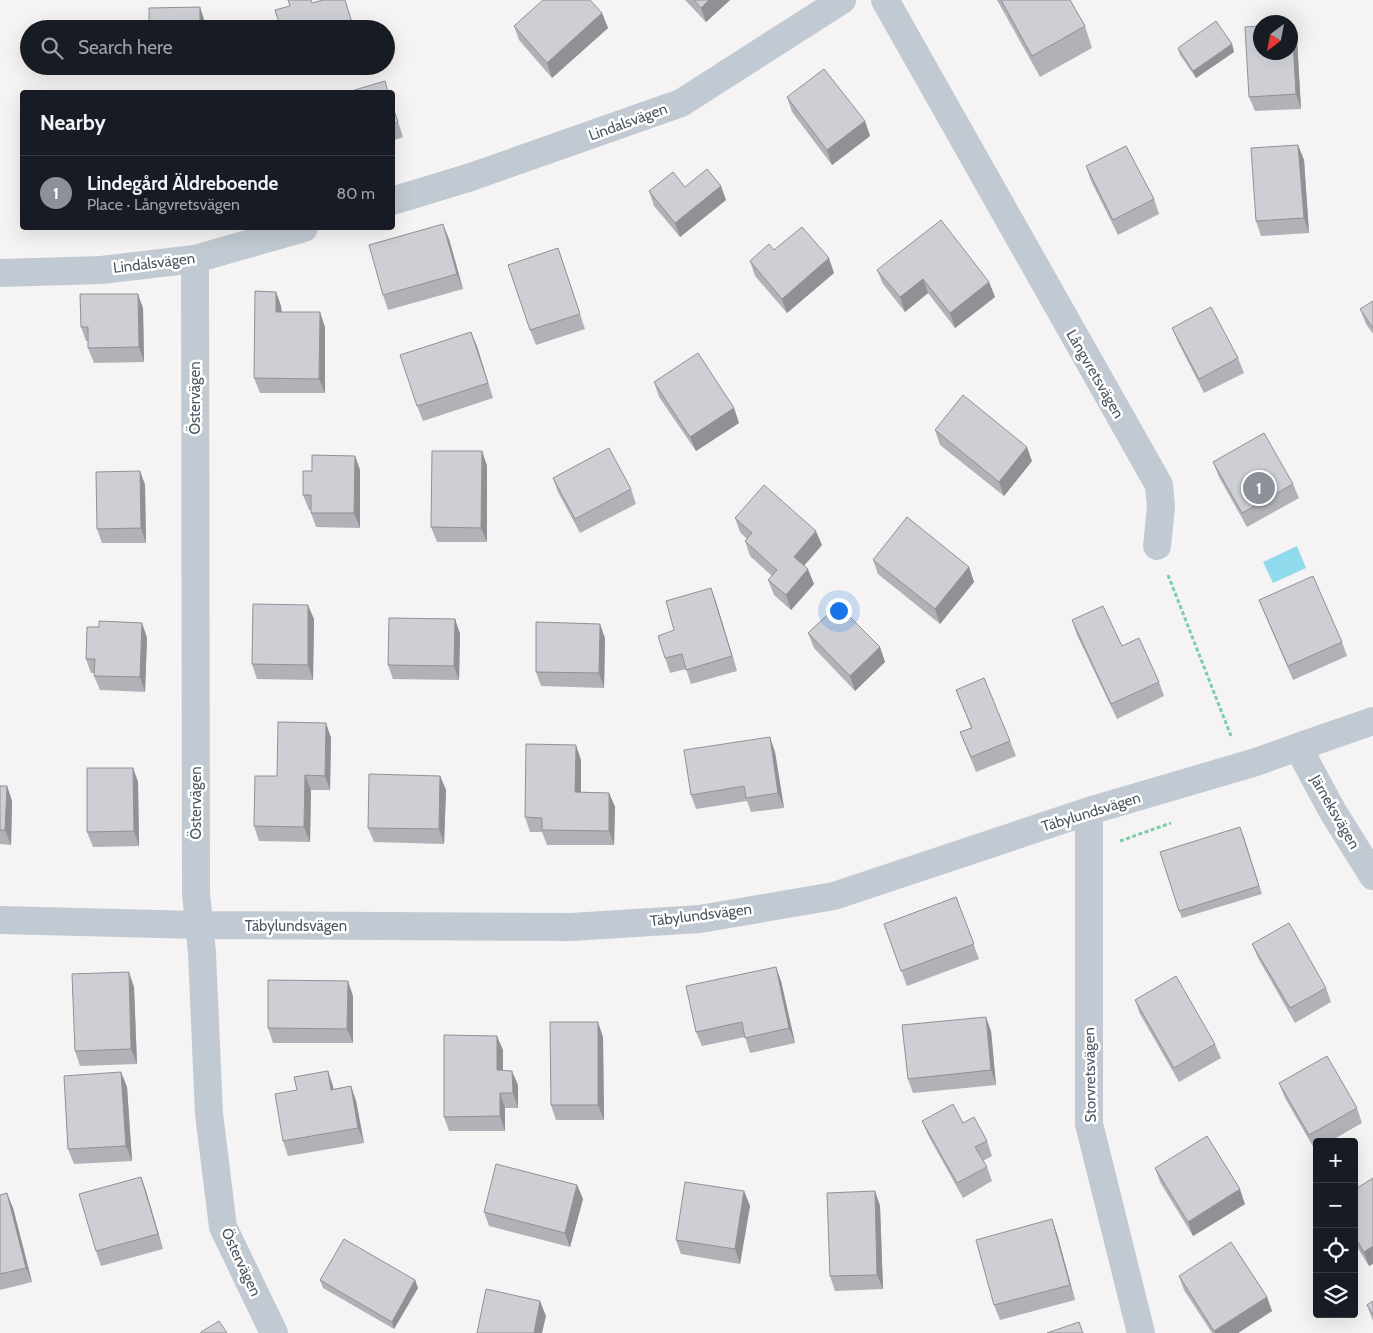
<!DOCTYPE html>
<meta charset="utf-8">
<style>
:root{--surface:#171b24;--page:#20242c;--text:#f1f3f6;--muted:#9ea1a6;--line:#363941;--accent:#8c9099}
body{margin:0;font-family:Cabin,sans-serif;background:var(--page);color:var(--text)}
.controls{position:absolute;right:15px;bottom:15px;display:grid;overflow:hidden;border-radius:5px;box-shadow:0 5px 20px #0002}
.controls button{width:45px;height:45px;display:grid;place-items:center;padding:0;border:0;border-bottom:1px solid var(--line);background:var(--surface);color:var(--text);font:25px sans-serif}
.compass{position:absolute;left:1253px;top:15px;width:45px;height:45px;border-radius:50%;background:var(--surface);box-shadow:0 5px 20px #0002;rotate:212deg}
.you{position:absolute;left:838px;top:610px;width:18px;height:18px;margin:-12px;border:4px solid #fff;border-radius:50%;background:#1a73e8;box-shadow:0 0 0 8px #1a73e833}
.badge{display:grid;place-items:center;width:32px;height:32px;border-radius:50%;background:var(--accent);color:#fff;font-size:16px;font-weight:700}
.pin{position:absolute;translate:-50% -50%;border:2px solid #fff;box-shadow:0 1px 5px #0006}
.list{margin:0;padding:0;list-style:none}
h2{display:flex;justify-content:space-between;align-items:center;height:65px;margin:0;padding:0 20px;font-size:21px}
h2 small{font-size:16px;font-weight:400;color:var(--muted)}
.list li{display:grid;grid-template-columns:32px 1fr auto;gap:15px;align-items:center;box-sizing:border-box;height:75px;padding:0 20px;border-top:1px solid var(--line)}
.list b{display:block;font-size:19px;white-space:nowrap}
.list p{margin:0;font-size:16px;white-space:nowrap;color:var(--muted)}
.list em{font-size:16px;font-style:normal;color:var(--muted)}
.icon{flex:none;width:28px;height:28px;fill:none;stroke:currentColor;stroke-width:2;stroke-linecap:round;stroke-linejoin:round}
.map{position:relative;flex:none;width:1373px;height:1333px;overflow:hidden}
.search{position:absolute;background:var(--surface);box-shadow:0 5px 20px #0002;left:20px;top:20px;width:375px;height:55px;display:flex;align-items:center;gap:12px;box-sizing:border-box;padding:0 18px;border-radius:28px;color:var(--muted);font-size:19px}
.panel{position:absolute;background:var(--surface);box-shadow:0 5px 20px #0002;left:20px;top:90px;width:375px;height:140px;border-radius:5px}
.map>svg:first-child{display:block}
.water{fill:#90daee}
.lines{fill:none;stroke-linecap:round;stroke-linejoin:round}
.path{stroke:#7ad0a6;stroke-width:3;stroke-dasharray:4 2.5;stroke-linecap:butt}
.minor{stroke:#c1cad2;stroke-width:28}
.wall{fill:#b0b2b7}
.shaded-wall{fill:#909195}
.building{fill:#cdcfd5;stroke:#909195}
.labels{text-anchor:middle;stroke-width:5;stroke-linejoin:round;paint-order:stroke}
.street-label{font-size:15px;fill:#4a5661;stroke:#fff}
</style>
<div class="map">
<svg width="1373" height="1333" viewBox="0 0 1373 1333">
<rect width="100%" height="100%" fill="#f5f3f3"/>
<path class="water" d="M1297 546 1306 568 1273 583 1263 562Z"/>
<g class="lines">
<path class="path" d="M1168 575 1231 736
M1120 841 1171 823"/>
<path class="minor" d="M885 0 1159 485 1161 507 1157 546
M392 201 471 177 681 103 842 0
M195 259 196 893 202 953 209 1114 223 1227 274 1333
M0 273 101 270 195 259 304 228
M1298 747 1333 812 1373 876
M1089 811V1124L1141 1333
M0 920 199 925 571 927 700 919 834 896 1089 811 1256 762 1298 747 1373 721"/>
</g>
<path class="wall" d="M685 0H730L706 22Z
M997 0H1070L1085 26 1092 48 1040 77Z
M602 13 608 28 552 78 519 40 514 26Z
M1297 39 1301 109 1255 111 1249 97Z
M1232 44 1234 52 1196 78 1180 55 1178 48Z
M152 66H206V74H155Z
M787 97 865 121 870 136 832 165 792 112Z
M392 103 403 137 392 141Z
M1298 145 1304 160 1309 233 1261 236 1256 221Z
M1086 166 1154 199 1159 214 1118 235 1091 181Z
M685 187 726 200 680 237 654 206 649 191Z
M449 239 463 289 388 310 383 295Z
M558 248 585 329 536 345 530 330Z
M774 250 834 273 787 313 755 276 750 261Z
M877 270 989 282 995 297 955 328 928 293 905 312 883 284Z
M276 292 281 306 282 312 325 327V393H260L254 378Z
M1373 301V334L1366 324 1360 309Z
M143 308 144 362 94 363 88 348V341H86L81 327Z
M1172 328 1238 358 1244 373 1204 393 1178 342Z
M471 332 493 398 423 421 417 406Z
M654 382 734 408 739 423 696 451 659 397Z
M935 430 1032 461 1004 496 940 445Z
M482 451 487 466V542H437L431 527Z
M355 456 360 470V528L316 527 311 513V510H309L303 495 312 471Z
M1213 462 1293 484 1299 498 1247 527 1219 477Z
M140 471 145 485 146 543H102L97 529Z
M553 478 631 489 636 504 580 533 558 492Z
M735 518 822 545 804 566 814 584 791 610 774 595 768 580 772 576 750 556 745 541 747 539 740 532Z
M873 560 969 567 974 582 940 624 878 574Z
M711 588 716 602 737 671 691 684 686 669 670 673 665 658 674 630Z
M1259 600 1342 642 1347 656 1293 680 1265 615Z
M314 619 313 680 257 679 252 664Z
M455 619 460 634 459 680 393 679 388 665Z
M1072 620 1122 646 1159 682 1164 696 1117 719 1077 635Z
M142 623 147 638 145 692 100 690 94 676V673H91L86 659 99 627Z
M808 633 880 647 885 662 855 691 814 648Z
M605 638 604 688 541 686 536 672Z
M956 690 1010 741 1016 756 976 772 960 732 971 728Z
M326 723 331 738 330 790H311L310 842 259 841 254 826Z
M775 752 784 808 751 812 747 801 696 809 691 795Z
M581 760V792L609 793 615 807 614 845H547L542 832H530L525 817Z
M133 768 138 782 139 846 93 847 87 832Z
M440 776 446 790 444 844 374 842 368 828Z
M0 786H7L12 801 11 845 0 844Z
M1243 834 1262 894 1182 918 1179 911Z
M956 897 979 959 907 986 884 924Z
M1252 944 1326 988 1331 1002 1295 1023 1258 958Z
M781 981 795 1043 750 1053 745 1037 702 1046 696 1032Z
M134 987 137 1064 80 1066 75 1051Z
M353 996V1043H273L268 1028Z
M1135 1000 1215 1044 1221 1058 1179 1082 1140 1014Z
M991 1031 996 1085 913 1093 908 1079Z
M603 1037 604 1120H556L551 1105Z
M503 1050V1071L518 1085V1108H505V1131H449L444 1117Z
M328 1071 333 1089 351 1086 356 1101 364 1143 288 1156 283 1141 297 1090Z
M121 1072 127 1087 132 1161 74 1164 68 1149Z
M1279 1083 1357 1108 1362 1123 1329 1142H1317V1148L1315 1150 1285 1098Z
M922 1121 963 1123 987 1141 992 1156 983 1161 987 1167 992 1181 963 1198 928 1135Z
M1155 1168 1245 1204 1193 1236 1160 1182Z
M141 1177 146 1191 163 1249 101 1266 96 1251Z
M577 1185 583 1199 570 1247 489 1226 484 1212Z
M1354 1190 1369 1266 1354 1242Z
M744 1191 750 1206 740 1264 681 1254 676 1240Z
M875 1191 880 1206 883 1289 835 1291 830 1276Z
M0 1195 13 1208 32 1282 0 1290Z
M1052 1219 1057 1234 1075 1300 1000 1320 994 1305Z
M1179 1276 1267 1297 1272 1311 1238 1333H1212L1184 1290Z
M320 1280H415L418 1288 394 1329 323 1288Z
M1373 1301V1321L1367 1305Z"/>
<path class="shaded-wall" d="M709 0H730L706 22 701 8Z
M200 7 205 22V29H200Z
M602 13 608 28 552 78 547 63Z
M1292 24 1297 39 1301 109 1296 94Z
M1232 44 1234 52 1196 78 1193 71Z
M203 66H206V74Z
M865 121 870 136 832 165 827 150Z
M1298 145 1304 160 1309 233 1304 218Z
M721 186 726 200 680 237 675 223Z
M443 224 449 239 463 289 457 274Z
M829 258 834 273 787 313 782 299Z
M923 279 928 293 905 312 900 297Z
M989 282 995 297 955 328 950 313Z
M276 292 281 306 282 327 276 312Z
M138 294 143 308 144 362 139 347Z
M320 312 325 327V393L319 379Z
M471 332 477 346 493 398Z
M734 408 739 423 696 451 690 437Z
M1027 447 1032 461 1004 496 999 482Z
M482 451 487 466V542L481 528Z
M355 456 360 470V528L354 513Z
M140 471 145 485 146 543 141 528Z
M816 531 822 545 799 571 794 557Z
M969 567 974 582 940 624 935 609Z
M808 569 814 584 791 610 786 595Z
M711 588 716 602 737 671 732 656Z
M308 605 314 619 313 680 308 665Z
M455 619 460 634 459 680 454 666Z
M142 623 147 638 145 692 140 677Z
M600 624 605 638 604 688 599 673Z
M880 647 885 662 855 691 850 676Z
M326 723 331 738 330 790 325 776Z
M770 737 775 752 784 808 778 793Z
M576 745 581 760V807L575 792Z
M133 768 138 782 139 846 134 831Z
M305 775 311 790 310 842 304 827Z
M440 776 446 790 444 844 439 829Z
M7 786 12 801 11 845 5 830Z
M609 793 615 807 614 845 609 831Z
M776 967 781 981 795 1043 789 1028Z
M129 972 134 987 137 1064 131 1049Z
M348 981 353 996V1043L347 1029Z
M986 1017 991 1031 996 1085 991 1070Z
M598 1022 603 1037 604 1120 598 1105Z
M497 1036 503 1050V1085L497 1070Z
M328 1071 333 1086 336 1104 331 1090Z
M512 1071 518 1085V1108L513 1093Z
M121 1072 127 1087 132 1161 126 1146Z
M351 1086 356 1101 364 1143 358 1128Z
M500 1093 505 1108V1131L500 1116Z
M141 1177 146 1191 163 1249 158 1234Z
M577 1185 583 1199 570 1247 565 1233Z
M1240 1189 1245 1204 1193 1236 1188 1222Z
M744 1191 750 1206 740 1264 735 1249Z
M875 1191 880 1206 883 1289 877 1275Z
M7 1193 13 1208 32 1282 26 1268Z
M1052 1219 1057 1234 1075 1300 1070 1285Z
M1373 1246V1264L1369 1266 1364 1252Z
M415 1280 418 1288 394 1329 392 1322Z
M1267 1297 1272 1311 1238 1333H1215L1214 1331Z
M540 1301 546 1316 542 1333H534Z"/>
<path class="building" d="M288 0H311L312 3 323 0H345L354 29H281L275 10 290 6Z
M543 0H590L602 13 547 63 514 26Z
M694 0H709L701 8Z
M1001 0H1070L1085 26 1032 56Z
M200 7V29H149V8Z
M1216 21 1232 44 1193 71 1178 48Z
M1290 24H1292L1296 94 1249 97 1245 27 1260 26V52H1290Z
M824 69 865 121 827 150 787 97Z
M385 81 388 92H348Z
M392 105 398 122 392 124Z
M1298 145 1304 218 1256 221 1251 148Z
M1126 146 1154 199 1113 220 1086 166Z
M707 169 721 186 675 223 649 191 673 172 685 187Z
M941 220 989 282 950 313 923 279 900 297 877 270Z
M443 224 457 274 383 295 369 245Z
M802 227 829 258 782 299 750 261 769 244 774 250Z
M558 248 580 314 530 330 508 265Z
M255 291 276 292V312H320L319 379 254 378Z
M80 294H138L139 347 88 348V327H81Z
M1373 301V328L1360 309Z
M1211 307 1238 358 1199 379 1172 328Z
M471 332 488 383 417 406 400 355Z
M698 353 734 408 690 437 654 382Z
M963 395 1027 447 999 482 935 430Z
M1264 433 1293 484 1242 513 1213 462Z
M609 448 631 489 575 519 553 478Z
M432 451H482L481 528 431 527Z
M312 455 355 456 354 513H311V495H303V471H312Z
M140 471 141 528 97 529 96 472Z
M764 485 816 531 794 557 808 569 786 595 768 580 777 570 745 541 752 533 735 518Z
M907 517 969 567 935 609 873 560Z
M1313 576 1342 642 1288 666 1259 600Z
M711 588 732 656 686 670 682 654 665 658 658 636 674 630 666 601Z
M253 604 308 605V665L252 664Z
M838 605 880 647 850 676 808 633Z
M1103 606 1122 646 1139 638 1159 682 1111 704 1072 620Z
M389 618 455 619 454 666 388 665Z
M99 621 142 623 140 677 94 676 95 659H86L87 627H99Z
M536 622 600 624 599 673 536 672Z
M984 678 1010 741 971 757 960 732 972 728 956 690Z
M278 722 326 723 325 776 305 775 304 827 254 826 255 776H277Z
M770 737 778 793 746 798 744 786 691 795 684 750Z
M526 744 576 745 575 792 609 793V831L542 830V818L525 817Z
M87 768H133L134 831 87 832Z
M369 774 440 776 439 829 368 828Z
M0 786H7L5 830H0Z
M1240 827 1259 886 1179 911 1160 852Z
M956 897 974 944 901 971 884 924Z
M1289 923 1326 988 1290 1008 1252 944Z
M776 967 789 1028 745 1038 742 1022 696 1032 686 986Z
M129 972 131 1049 75 1051 72 974Z
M1176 976 1215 1044 1174 1068 1135 1000Z
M268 980 348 981 347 1029 268 1028Z
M986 1017 991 1070 908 1079 902 1025Z
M550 1022H598V1105H551Z
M444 1035 497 1036V1070L512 1071 513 1093H500V1116L444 1117Z
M1327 1056 1357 1108 1309 1135 1279 1083Z
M328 1071 331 1090 351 1086 358 1128 283 1141 275 1094 297 1090 294 1077Z
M121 1072 126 1146 68 1149 64 1076Z
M953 1104 963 1123 974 1117 987 1141 975 1147 987 1167 957 1183 922 1121Z
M1207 1136 1240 1189 1188 1222 1155 1168Z
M496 1164 577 1185 565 1233 484 1212Z
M141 1177 158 1234 96 1251 79 1194Z
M1373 1178V1246L1364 1252 1354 1236V1190Z
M685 1182 744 1191 735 1249 676 1240Z
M875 1191 877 1275 830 1276 827 1193Z
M7 1193 26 1268 0 1274V1195Z
M1052 1219 1070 1285 994 1305 976 1240Z
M344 1239 415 1280 392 1322 320 1280Z
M1231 1242 1267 1297 1214 1331 1179 1276Z
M486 1289 540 1301 534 1333H477Z
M1373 1301V1315L1367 1305Z
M219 1321 227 1333H201V1332Z
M1079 1322 1083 1333H1047Z"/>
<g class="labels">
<g class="street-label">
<text transform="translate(628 122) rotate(-20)" y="5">Lindalsvägen</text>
<text transform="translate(154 263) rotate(-7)" y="5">Lindalsvägen</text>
<text transform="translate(1095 374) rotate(60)" y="5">Långvretsvägen</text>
<text transform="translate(195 398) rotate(-90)" y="5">Östervägen</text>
<text transform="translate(196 803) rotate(-90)" y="5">Östervägen</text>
<text transform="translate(1091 812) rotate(-17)" y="5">Täbylundsvägen</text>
<text transform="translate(1335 812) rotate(60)" y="5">Järneksvägen</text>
<text transform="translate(701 915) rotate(-7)" y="5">Täbylundsvägen</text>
<text x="296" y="931">Täbylundsvägen</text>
<text transform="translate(1090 1075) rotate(-91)" y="5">Storvretsvägen</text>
<text transform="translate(241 1262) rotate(65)" y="5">Östervägen</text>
</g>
</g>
</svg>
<div class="controls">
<button>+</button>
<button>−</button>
<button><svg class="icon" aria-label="locate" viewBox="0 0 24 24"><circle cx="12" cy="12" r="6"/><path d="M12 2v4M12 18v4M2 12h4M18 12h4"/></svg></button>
<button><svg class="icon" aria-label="layers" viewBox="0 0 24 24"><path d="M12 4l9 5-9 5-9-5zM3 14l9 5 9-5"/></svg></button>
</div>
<svg class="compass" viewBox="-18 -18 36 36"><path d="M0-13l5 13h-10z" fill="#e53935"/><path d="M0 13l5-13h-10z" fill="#9ea1a6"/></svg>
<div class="you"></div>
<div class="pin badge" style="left:1259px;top:488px">1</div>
<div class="search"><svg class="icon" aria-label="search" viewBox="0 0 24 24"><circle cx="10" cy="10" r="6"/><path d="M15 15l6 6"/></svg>Search here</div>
<section class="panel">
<h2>Nearby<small></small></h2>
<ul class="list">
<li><span class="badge">1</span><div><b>Lindegård Äldreboende</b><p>Place · Långvretsvägen</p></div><em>80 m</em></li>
</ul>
</section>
</div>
